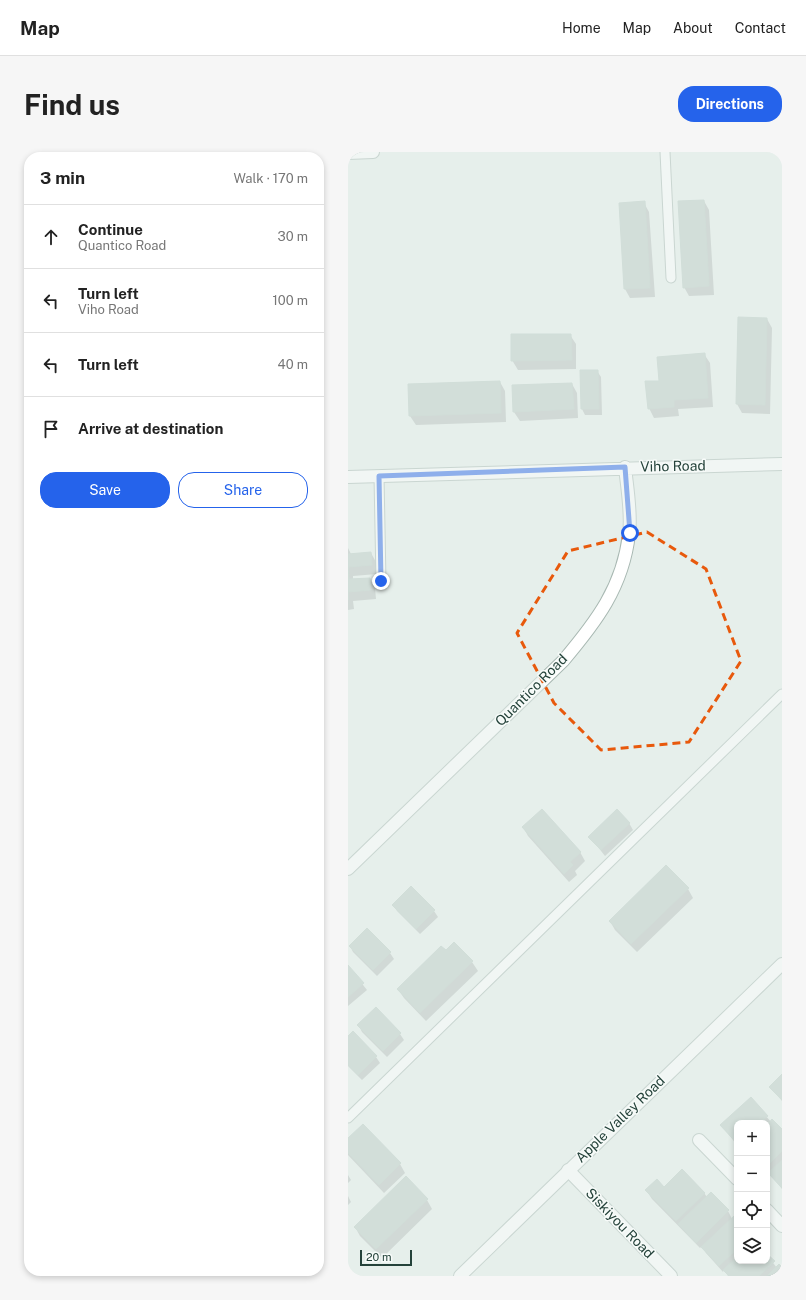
<!DOCTYPE html>
<meta charset="utf-8">
<style>
:root{--surface:#fff;--page:#f6f6f6;--text:#222;--muted:#767676;--line:#e0e0e0;--accent:#2563eb}
body{margin:0;font-family:"Public Sans",sans-serif;background:var(--page);color:var(--text)}
.controls{position:absolute;right:12px;bottom:12px;display:grid;overflow:hidden;border-radius:8px;box-shadow:0 2px 6px #0003}
.controls button{width:36px;height:36px;display:grid;place-items:center;padding:0;border:0;border-bottom:1px solid var(--line);background:var(--surface);color:var(--text);font:20px sans-serif}
.scale{position:absolute;left:12px;bottom:10px;width:52px;box-sizing:border-box;padding-left:4px;border:2px solid #24423a;border-top:0;font-size:11px;line-height:14px;white-space:nowrap;color:#24423a;-webkit-text-stroke:3px #f7fbf9;paint-order:stroke}
.stop{position:absolute;width:12px;height:12px;margin:-9px;border:3px solid #2563eb;border-radius:50%;background:#fff}
.stop.end{background:#2563eb;border-color:#fff;box-shadow:0 1px 4px #0008}
.list{margin:0;padding:0;list-style:none}
h2{display:flex;justify-content:space-between;align-items:center;height:52px;margin:0;padding:0 16px;font-size:17px}
h2 small{font-size:13px;font-weight:400;color:var(--muted)}
.list li{display:grid;grid-template-columns:26px 1fr auto;gap:12px;align-items:center;box-sizing:border-box;height:64px;padding:0 16px;border-top:1px solid var(--line)}
.list b{display:block;font-size:15px;white-space:nowrap}
.list p{margin:0;font-size:13px;white-space:nowrap;color:var(--muted)}
.list em{font-size:13px;font-style:normal;color:var(--muted)}
.actions{display:flex;gap:8px;padding:12px 16px}
.actions a{flex:1;padding:9px 0;border:1px solid var(--accent);border-radius:16px;text-align:center;font-size:14px;color:var(--accent)}
.actions .main{background:var(--accent);color:#fff}
.icon{flex:none;width:22px;height:22px;fill:none;stroke:currentColor;stroke-width:2;stroke-linecap:round;stroke-linejoin:round}
.map{position:relative;flex:none;width:434px;height:1124px;overflow:hidden;border-radius:16px}
header{display:flex;align-items:center;gap:24px;box-sizing:border-box;height:56px;padding:0 20px;background:var(--surface);border-bottom:1px solid var(--line)}
header strong{font-size:19px}
nav{display:flex;gap:22px;margin-inline-start:auto;font-size:14px}
.intro{display:flex;align-items:center;justify-content:space-between;box-sizing:border-box;height:96px;padding:0 24px}
h1{margin:0;font-size:28px}
.button{padding:10px 18px;border-radius:16px;background:var(--accent);color:#fff;font-size:14px;font-weight:700}
main{display:flex;gap:24px;padding:0 24px}
aside{flex:1;background:var(--surface);border-radius:16px;box-shadow:0 2px 6px #0003}
.map>svg:first-child{display:block}
.shadow{fill:#0003}
.building{fill:#bbcac4;stroke:#b8c9c2}
.lines{fill:none;stroke-linecap:round;stroke-linejoin:round}
.service-casing{stroke:#a8b8b2;stroke-width:11}
.minor-casing{stroke:#a8b8b2;stroke-width:14}
.tertiary-casing{stroke:#a8b8b2;stroke-width:14}
.service{stroke:#fff;stroke-width:9}
.minor{stroke:#fff;stroke-width:12}
.tertiary{stroke:#fff;stroke-width:12}
.route{stroke:#2563eb;stroke-width:5}
.marked{fill:none;stroke:#e8590c;stroke-width:3;stroke-dasharray:8 5;stroke-linejoin:round}
.labels{text-anchor:middle;stroke-width:3;stroke-linejoin:round;paint-order:stroke}
.street-label{font-size:14px;fill:#24423a;stroke:#f7fbf9}
</style>
<header>
<strong>Map</strong>
<nav><a>Home</a><a>Map</a><a>About</a><a>Contact</a></nav>
</header>
<div class="intro"><h1>Find us</h1><a class="button">Directions</a></div>
<main>
<aside>
<h2>3 min<small>Walk · 170 m</small></h2>
<ul class="list">
<li><svg class="icon" aria-label="ahead" viewBox="0 0 24 24"><path d="M12 20V5M6 11l6-6 6 6"/></svg><div><b>Continue</b><p>Quantico Road</p></div><em>30 m</em></li>
<li><svg class="icon" aria-label="left" viewBox="0 0 24 24"><path d="M17 20v-9H6M10 6l-5 5 5 5"/></svg><div><b>Turn left</b><p>Viho Road</p></div><em>100 m</em></li>
<li><svg class="icon" aria-label="left" viewBox="0 0 24 24"><path d="M17 20v-9H6M10 6l-5 5 5 5"/></svg><div><b>Turn left</b></div><em>40 m</em></li>
<li><svg class="icon" aria-label="arrive" viewBox="0 0 24 24"><path d="M6 21V4h12l-3 4 3 4H6"/></svg><div><b>Arrive at destination</b></div></li>
</ul>
<div class="actions"><a class="main">Save</a><a>Share</a></div>
</aside>
<div class="map">
<svg width="434" height="1124" viewBox="0 0 434 1124">
<rect width="100%" height="100%" fill="#e6efeb"/>
<path class="shadow" d="M356 49 361 58 366 143 341 144 336 135Z
M296 51 301 60 307 145 282 146 277 137 272 52Z
M391 166 419 167 424 176 422 262 394 261 389 252Z
M222 183 228 192V217L170 218 164 208Z
M356 202 362 211 365 255 330 257 331 264 306 266 301 256 312 229Z
M249 219 253 225 254 263H237L234 257Z
M152 230 157 239 158 270 68 273 62 264Z
M224 232 229 241 230 266 172 269 166 260Z
M0 396 3 402 23 401 28 410 29 422 5 424V428L22 427 27 436 28 447 5 449 6 457 0 458Z
M281 671 285 678 257 704 242 685Z
M175 675 232 700 237 709 227 719 229 723 221 730 180 684Z
M340 737 345 746 289 800 267 778 262 769Z
M45 753 86 759 90 765 72 782 49 759Z
M106 791 124 810 130 819 78 869 56 846 50 837Z
M2 794 42 801 46 807 29 824 5 800Z
M0 814 19 838 0 854Z
M11 874 52 882 56 888 39 905 14 880Z
M5 881 28 905 32 911 14 928 0 914V886Z
M434 923V949L422 935Z
M403 946 423 970 434 979V1037L421 1021 419 1023V971H389V993L373 973Z
M0 987 52 1012 57 1021 36 1041 0 1003Z
M0 1023 3 1028 0 1031Z
M316 1036 356 1041 359 1045 380 1059 384 1067 389 1068V1109H419V1103L429 1116 434 1117V1124H380L376 1118 375 1120 358 1101 354 1094 352 1096 304 1047 298 1038Z
M0 1044 3 1050 0 1053Z
M79 1048 84 1057 34 1106 12 1084 7 1075Z"/>
<path class="building" d="M356 48 361 134 335 136 330 49Z
M297 49 302 136 276 137 271 51Z
M390 165 419 166 417 253 388 252Z
M163 182H223L224 208 163 209Z
M357 201 360 246 326 248V255L300 257 297 229H311L309 205Z
M232 218H250L251 257H233Z
M152 229 153 261 61 264 60 232Z
M224 231 226 257 165 260 164 233Z
M23 400 24 413 0 415 1 427 22 426 23 438 0 440V448V402Z
M194 657 233 700 222 710 225 713 216 722 174 675Z
M269 657 282 671 253 698 240 685Z
M318 713 341 736 283 792 261 769Z
M63 734 87 758 68 777 44 753Z
M19 776 43 800 25 818 1 794Z
M106 790 125 809 72 861 49 837 93 794 98 798Z
M0 813 16 831 0 845Z
M28 855 53 881 35 899 9 873Z
M5 879 29 904 10 923 0 913V884Z
M434 922V948L421 935Z
M403 945 420 964 412 971H389V985L386 988 372 973Z
M424 967 434 977V999L419 1014V973Z
M15 972 53 1011 31 1033 0 1001V986Z
M434 1008V1036L420 1021Z
M334 1017 357 1041 328 1069 297 1038 309 1027 316 1035Z
M58 1024 80 1047 28 1097 6 1075Z
M363 1040 381 1058 348 1091 330 1072Z
M386 1064 389 1067V1097L371 1114 353 1095Z
M419 1102 427 1109 411 1124H381L375 1118 389 1105V1109H419Z
M431 1112 434 1115V1124H419Z"/>
<g class="lines">
<g class="service-casing">
<path id="service" d="M317 0 323 126
M31 324 33 429
M0 966 434 542"/>
</g>
<g class="minor-casing">
<path id="minor" d="M0 1 25 0
M0 325 434 312
M0 717 215 509C248 470 275 435 281 382 284 363 279 335 277 315
M351 988 389 1027
M220 1018 323 1124
M419 1058 434 1074"/>
</g>
<g class="tertiary-casing">
<path id="tertiary" d="M112 1124 434 812"/>
</g>
<use href="#service" class="service"/>
<use href="#minor" class="minor"/>
<use href="#tertiary" class="tertiary"/>
</g>
<g class="lines">
<path class="route" d="M33 429 31 324 277 315 282 381"/>
</g>
<path d="M0 0H434V1124H0ZM299 380 358 417 393 509 341 590 253 598 206 551 169 481 220 399Z" fill="#e6efeb" fill-opacity=".55" fill-rule="evenodd"/>
<path class="marked" d="M299 380 358 417 393 509 341 590 253 598 206 551 169 481 220 399Z"/>
<g class="labels">
<g class="street-label">
<text transform="translate(325 314) rotate(-1)" y="5">Viho Road</text>
<text transform="translate(183 538) rotate(-45)" y="5">Quantico Road</text>
<text transform="translate(272 967) rotate(-44)" y="5">Apple Valley Road</text>
<text transform="translate(272 1071) rotate(46)" y="5">Siskiyou Road</text>
</g>
</g>
</svg>
<div class="controls">
<button>+</button>
<button>−</button>
<button><svg class="icon" aria-label="locate" viewBox="0 0 24 24"><circle cx="12" cy="12" r="6"/><path d="M12 2v4M12 18v4M2 12h4M18 12h4"/></svg></button>
<button><svg class="icon" aria-label="layers" viewBox="0 0 24 24"><path d="M12 4l9 5-9 5-9-5zM3 14l9 5 9-5"/></svg></button>
</div>
<div class="scale">20 m</div>
<div class="stop" style="left:282px;top:381px"></div>
<div class="stop end" style="left:33px;top:429px"></div>
</div>
</main>
